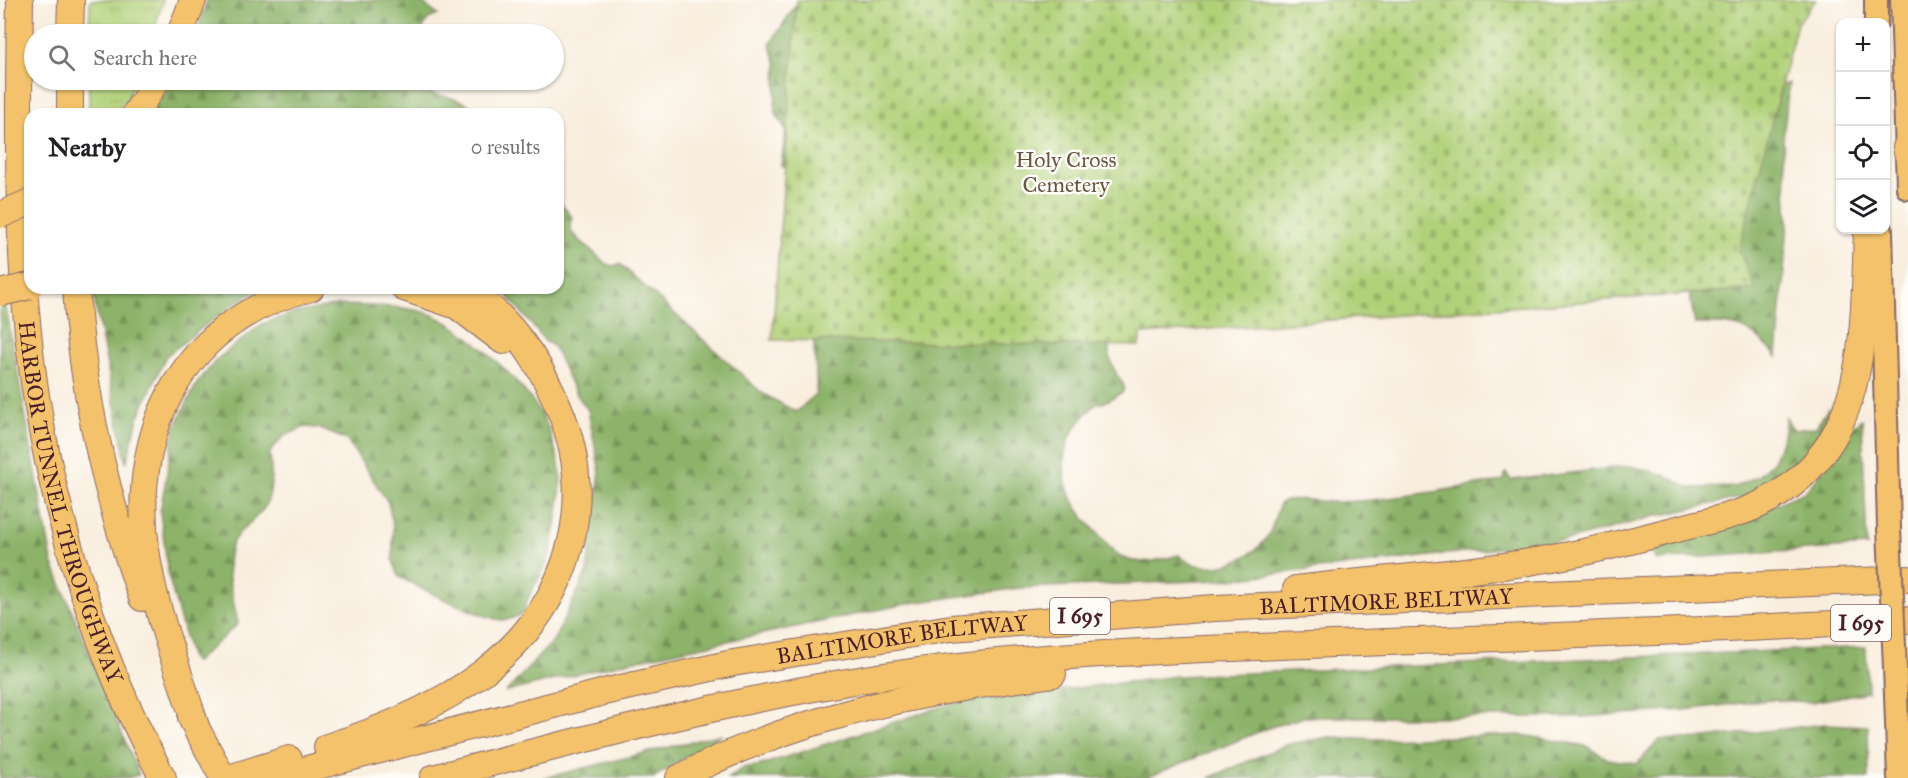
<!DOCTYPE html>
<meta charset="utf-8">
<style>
:root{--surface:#fff;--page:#f2f2f2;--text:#202124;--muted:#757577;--line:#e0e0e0}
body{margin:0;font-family:"IM FELL Great Primer",serif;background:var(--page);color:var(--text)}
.controls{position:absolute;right:18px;top:18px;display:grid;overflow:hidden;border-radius:12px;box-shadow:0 2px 4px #0004}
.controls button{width:54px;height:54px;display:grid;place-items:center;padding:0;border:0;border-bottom:2px solid var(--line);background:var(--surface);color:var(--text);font:30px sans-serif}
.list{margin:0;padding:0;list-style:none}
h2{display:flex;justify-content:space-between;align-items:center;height:78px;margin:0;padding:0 24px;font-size:26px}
h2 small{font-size:20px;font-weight:400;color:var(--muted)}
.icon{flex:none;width:33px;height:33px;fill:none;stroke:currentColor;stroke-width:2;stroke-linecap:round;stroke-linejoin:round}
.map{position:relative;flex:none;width:1908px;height:778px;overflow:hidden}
.search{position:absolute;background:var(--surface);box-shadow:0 2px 4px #0004;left:24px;top:24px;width:540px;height:66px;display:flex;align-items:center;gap:15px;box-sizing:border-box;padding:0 21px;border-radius:33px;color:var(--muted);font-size:22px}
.panel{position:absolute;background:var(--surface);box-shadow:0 2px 4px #0004;left:24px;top:108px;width:540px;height:186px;border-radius:18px}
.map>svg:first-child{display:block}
.grass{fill:url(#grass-tufts);stroke:#7e7852;stroke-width:1.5}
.forest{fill:url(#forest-firs);stroke:#6b694a;stroke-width:1.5}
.cemetery{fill:url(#cemetery-stones);stroke:#7e7852;stroke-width:1.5}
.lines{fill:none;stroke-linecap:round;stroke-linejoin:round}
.major-casing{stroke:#87676a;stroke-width:26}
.highway-casing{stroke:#87676a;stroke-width:28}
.major{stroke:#f3c26a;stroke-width:22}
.highway{stroke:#f3c26a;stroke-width:26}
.major-bridge-casing{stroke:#87676a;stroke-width:26;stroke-linecap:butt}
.highway-bridge-casing{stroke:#87676a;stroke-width:28;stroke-linecap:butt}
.major-bridge{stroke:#f3c26a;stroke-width:22}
.highway-bridge{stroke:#f3c26a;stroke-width:26}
.labels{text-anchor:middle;stroke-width:5;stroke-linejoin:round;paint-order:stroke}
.shield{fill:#fdfcf7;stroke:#806168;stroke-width:1.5}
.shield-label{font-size:21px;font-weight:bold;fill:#4a1f2b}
.park-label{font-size:22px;fill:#695442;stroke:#fdfcf7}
.street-label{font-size:22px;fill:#4a1f2b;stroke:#fdfcf7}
</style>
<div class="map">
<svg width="1908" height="778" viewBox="0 0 1908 778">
<defs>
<pattern id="grass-tufts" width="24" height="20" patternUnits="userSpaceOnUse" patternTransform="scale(1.5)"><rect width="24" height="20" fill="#b1d179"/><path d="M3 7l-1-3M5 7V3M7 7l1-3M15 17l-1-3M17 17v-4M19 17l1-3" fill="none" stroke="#9ab369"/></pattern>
<pattern id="forest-firs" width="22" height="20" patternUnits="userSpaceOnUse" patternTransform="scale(1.5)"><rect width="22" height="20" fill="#8cb369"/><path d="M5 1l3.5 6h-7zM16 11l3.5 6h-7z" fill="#749157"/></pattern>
<pattern id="cemetery-stones" width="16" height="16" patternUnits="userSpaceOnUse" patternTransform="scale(1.5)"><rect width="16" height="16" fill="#b1d179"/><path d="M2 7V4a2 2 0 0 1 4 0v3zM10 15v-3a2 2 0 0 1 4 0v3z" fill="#9ab369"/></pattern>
</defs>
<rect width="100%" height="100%" fill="#fdfcf7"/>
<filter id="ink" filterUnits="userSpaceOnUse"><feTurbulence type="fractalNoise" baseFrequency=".0167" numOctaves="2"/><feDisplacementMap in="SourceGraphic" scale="12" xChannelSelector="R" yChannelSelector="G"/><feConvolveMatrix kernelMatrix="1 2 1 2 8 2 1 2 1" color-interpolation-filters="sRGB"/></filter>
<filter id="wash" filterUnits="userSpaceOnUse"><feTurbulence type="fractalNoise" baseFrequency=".008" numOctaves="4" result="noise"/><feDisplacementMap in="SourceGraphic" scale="24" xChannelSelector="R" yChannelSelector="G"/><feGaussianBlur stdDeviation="1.35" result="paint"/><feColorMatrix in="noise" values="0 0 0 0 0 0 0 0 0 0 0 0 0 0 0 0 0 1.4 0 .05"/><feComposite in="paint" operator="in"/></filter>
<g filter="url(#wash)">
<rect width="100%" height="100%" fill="#f9eede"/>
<path class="grass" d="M90 0H163L153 34H89Z
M89 80H135L128 97 114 114H89Z"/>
<path class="forest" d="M207 0H418L438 15 428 19 420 34H196Z
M799 0 1772 88 1789 83 1783 139 1788 222 1777 357C1750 325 1735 322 1695 324L1688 286 1113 315C1108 347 1104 358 1124 386L1123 392 1103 403H1096C1084 417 1071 429 1066 448 1057 486 1077 512 1101 537 1107 543 1114 553 1121 557 1139 566 1161 560 1179 555 1204 579 1253 562 1269 534 1274 525 1276 512 1280 503 1299 495 1319 503 1339 502 1394 500 1449 489 1503 481L1506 473 1511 480 1630 466 1662 474 1690 488 1734 487 1758 476 1773 461 1782 441 1786 417 1793 430 1816 427 1829 407 1826 424 1810 458 1758 494 1652 517 1569 540 1222 580 1019 588 911 603 626 662 506 692 554 640 587 572 600 472 588 410 575 392 553 346 545 341 508 296 492 288H558V200L572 217 570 225 572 233 605 263 612 266 620 264 762 393 796 412 816 394C818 371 812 349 814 324L787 168 781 165 786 130 775 112 777 64 770 44Z
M172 80H418C424 97 441 94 455 99 464 101 474 108 481 114H150Z
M92 288H261L231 306 166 356 138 418 126 463Z
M5 303 52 562 139 775 126 778H0V304Z
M338 305C366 306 397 305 424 312 463 323 523 383 543 417 550 429 560 464 561 478 561 494 554 545 548 560 542 578 526 594 524 614 519 615 512 619 506 620 487 622 418 587 398 576L393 560V526L388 502 347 440 318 428 305 427 284 436 270 452C271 468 273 488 267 503 259 520 237 528 231 546 223 570 234 601 238 624L195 662 191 659 169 578 160 512 175 427 196 385 216 360 262 324 293 313Z
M1862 419 1867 546 1657 560 1651 552 1662 544 1733 521 1805 492 1844 445 1851 427Z
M1866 647 1868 692 1812 702 1769 700 1683 710 1580 717H1304L1268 728 1146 778H728L745 767 758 766 953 703 1178 676Z
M1824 724 1868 726 1869 778H1209L1288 744 1329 737 1380 739 1522 735 1586 746 1608 759 1637 764 1659 740 1705 738Z
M722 734 653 778H544Z"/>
<path class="cemetery" d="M797 0H1816L1797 23 1739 250 1755 289 1141 334 1139 346 772 340Z"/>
</g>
<g filter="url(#ink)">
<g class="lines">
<g class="major-casing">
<path id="major" d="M1876 0V22
M1902 0 1908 188
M1881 230 1889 528
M1895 668 1899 778"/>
</g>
<g class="highway-casing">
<g id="highway">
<path id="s1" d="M20 0C18 134 16 270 37 402 58 532 100 662 163 778"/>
<path d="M70 34 71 0"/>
<path d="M180 34 193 0"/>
<path d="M70 80V114"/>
<path d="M135 114 157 80"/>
<path d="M1906 147 1908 156"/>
<path d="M76 288C82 392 107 500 142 598"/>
<path d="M404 288 457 306 503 341"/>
<path d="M1296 589C1376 579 1456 575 1535 561 1582 554 1627 542 1673 530 1703 522 1740 516 1768 500 1791 488 1810 471 1825 450 1868 389 1864 301 1867 230"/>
<path d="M191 718 223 778"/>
<path d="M198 733C181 677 153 607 146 549 130 427 186 318 311 288"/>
<path d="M327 747C437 712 549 656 573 532 581 489 576 448 559 408 539 360 509 317 466 288"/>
<path d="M229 778 289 759"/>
<path id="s2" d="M272 778 608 691 733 663 951 628 1215 608 1908 579"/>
<path d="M433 778C607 733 781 686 960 666 1083 652 1208 649 1333 644 1524 637 1716 631 1908 620"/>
<path d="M679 778C792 717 926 691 1053 674"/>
</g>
</g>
<use href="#major" class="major"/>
<use href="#highway" class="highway"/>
<g class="major-bridge-casing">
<path id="major-bridge" d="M1889 528 1895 668"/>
</g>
<g class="highway-bridge-casing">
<path id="highway-bridge" d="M0 215 30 202
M0 293 30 286"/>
</g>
<use href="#major-bridge" class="major-bridge"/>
<use href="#highway-bridge" class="highway-bridge"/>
</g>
</g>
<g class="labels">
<g class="shield">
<rect x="1050" y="598" width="60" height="36" rx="4.5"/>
<rect x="1831" y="605" width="60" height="36" rx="4.5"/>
</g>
<g class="shield-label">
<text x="1080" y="623">I 695</text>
<text x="1861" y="630">I 695</text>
</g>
<g class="park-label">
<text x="1066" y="167">Holy Cross<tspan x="1066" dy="25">Cemetery</tspan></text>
</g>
<g class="street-label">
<text dy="8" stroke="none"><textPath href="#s1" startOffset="508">HARBOR TUNNEL THROUGHWAY</textPath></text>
<text dy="8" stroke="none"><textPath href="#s2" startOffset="1132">BALTIMORE BELTWAY</textPath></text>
<text dy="8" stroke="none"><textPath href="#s2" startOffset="646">BALTIMORE BELTWAY</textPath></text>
</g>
</g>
</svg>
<div class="controls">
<button>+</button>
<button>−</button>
<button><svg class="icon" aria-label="locate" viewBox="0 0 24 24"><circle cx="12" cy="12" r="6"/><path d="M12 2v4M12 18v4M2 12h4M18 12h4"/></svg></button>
<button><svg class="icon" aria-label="layers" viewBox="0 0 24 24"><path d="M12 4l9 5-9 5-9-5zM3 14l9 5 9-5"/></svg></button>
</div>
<div class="search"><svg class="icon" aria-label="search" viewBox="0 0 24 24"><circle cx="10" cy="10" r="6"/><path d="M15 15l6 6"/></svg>Search here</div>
<section class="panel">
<h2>Nearby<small>0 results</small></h2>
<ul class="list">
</ul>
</section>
</div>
